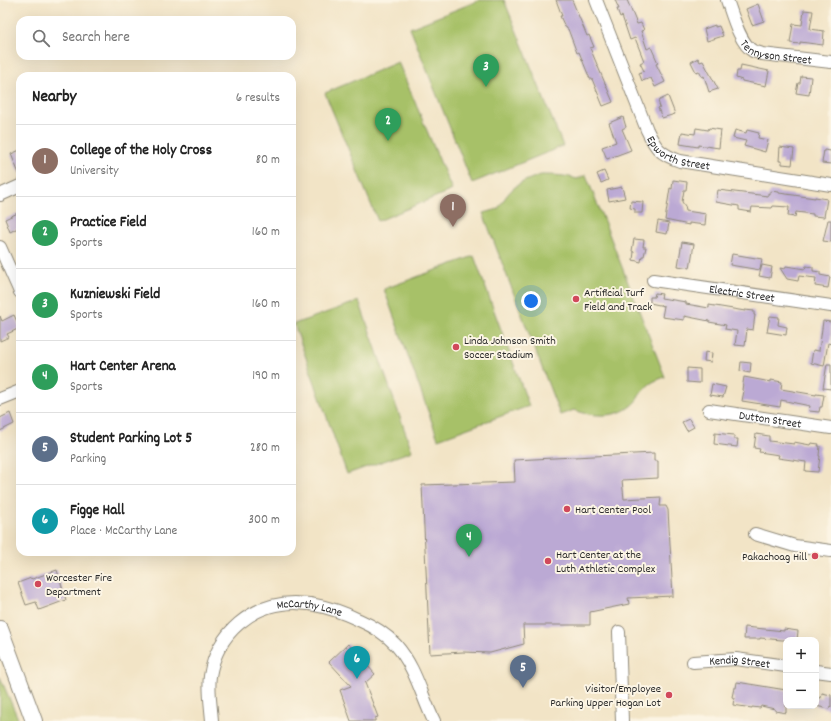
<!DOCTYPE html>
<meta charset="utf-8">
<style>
:root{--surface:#fff;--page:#f6f6f6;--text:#222;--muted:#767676;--line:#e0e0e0;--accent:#7c3aed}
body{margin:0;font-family:Dekko,sans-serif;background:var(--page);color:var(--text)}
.controls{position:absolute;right:12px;bottom:12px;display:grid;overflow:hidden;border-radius:8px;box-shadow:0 4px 16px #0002}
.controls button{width:36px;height:36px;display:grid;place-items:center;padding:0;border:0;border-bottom:1px solid var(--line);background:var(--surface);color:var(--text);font:20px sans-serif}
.you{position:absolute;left:531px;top:301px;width:14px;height:14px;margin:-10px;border:3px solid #fff;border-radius:50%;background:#1a73e8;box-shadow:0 0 0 6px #1a73e833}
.badge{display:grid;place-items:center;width:26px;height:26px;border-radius:50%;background:var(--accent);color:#fff;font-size:13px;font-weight:700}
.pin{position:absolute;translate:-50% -33px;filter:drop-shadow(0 1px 2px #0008)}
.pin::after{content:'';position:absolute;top:21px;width:14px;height:12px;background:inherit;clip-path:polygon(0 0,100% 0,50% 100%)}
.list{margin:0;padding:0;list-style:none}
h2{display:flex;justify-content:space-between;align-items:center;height:52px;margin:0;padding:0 16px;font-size:17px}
h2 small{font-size:13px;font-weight:400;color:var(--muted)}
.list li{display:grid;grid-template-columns:26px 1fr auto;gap:12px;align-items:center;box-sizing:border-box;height:72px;padding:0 16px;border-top:1px solid var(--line)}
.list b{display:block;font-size:15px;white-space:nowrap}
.list p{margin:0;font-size:13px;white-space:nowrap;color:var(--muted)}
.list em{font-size:13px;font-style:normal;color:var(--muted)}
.icon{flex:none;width:22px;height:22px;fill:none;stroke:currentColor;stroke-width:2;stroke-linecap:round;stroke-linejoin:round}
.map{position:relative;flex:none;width:831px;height:721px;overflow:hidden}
.search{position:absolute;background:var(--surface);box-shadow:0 4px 16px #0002;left:16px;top:16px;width:280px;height:44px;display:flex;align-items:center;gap:10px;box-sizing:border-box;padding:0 14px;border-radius:12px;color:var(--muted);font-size:15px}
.panel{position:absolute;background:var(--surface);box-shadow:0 4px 16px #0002;left:16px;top:72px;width:280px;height:484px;border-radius:12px}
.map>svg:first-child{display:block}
.green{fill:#a7c167;stroke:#697649}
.building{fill:#bba9d4}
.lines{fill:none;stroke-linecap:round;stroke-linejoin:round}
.minor-casing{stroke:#8e8878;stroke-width:14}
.major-casing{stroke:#8e8878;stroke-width:18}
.minor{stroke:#fff;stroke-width:12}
.major{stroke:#fff;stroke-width:16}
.poi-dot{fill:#d1495b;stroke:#fcf5e5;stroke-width:1.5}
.labels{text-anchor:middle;stroke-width:4;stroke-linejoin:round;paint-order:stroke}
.street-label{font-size:12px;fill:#2b2b2b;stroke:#fcf5e5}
.poi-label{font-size:12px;fill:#2b2b2b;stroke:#fcf5e5;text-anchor:start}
</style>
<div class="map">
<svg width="831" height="721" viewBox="0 0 831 721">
<rect width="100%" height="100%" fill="#fcf5e5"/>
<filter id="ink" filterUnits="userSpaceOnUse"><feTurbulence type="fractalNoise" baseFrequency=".025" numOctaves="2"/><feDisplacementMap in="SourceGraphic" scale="8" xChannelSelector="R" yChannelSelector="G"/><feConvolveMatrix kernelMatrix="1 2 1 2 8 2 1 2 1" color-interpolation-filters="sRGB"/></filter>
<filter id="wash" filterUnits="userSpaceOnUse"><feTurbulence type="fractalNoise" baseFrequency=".012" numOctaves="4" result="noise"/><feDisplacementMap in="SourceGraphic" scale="16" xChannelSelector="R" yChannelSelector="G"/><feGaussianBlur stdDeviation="0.9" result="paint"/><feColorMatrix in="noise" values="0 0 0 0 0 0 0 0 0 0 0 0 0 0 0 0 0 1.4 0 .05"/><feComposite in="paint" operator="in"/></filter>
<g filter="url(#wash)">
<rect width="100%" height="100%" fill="#f2e4c6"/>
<path class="green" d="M480 0H504L563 146 472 183 410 28Z
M398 62 452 190 378 221 325 93Z
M541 175C554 175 565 175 577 179L586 175 665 377C654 381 650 382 642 392 639 395 638 399 635 402 620 419 593 417 574 410L560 415 483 213 498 209C511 187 517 183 541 175Z
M474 256 529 406 438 439 384 289Z
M359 301 412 451 347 474 294 324Z
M0 677 19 721H0Z"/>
<g id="blocks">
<path class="building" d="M556 0H572L587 36 589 35 594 47 590 48 613 102 603 106 592 79H590L579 52 577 53 568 29H567L566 27H565L560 16H562Z
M615 0H627L637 24 641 23 644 30 641 31 647 49 651 47 658 63 656 64 665 82 655 87 651 78 642 81 639 73 644 71 640 63 644 61 635 38 630 40 622 16 620 17 617 9H619Z
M758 4 764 21 752 25 746 9Z
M804 10 813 11 810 29 824 31 823 45 800 42V44L790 43 793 24 802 25Z
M715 25V27L719 26 723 36 707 41 704 29Z
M698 58 700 62 703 61 718 89 709 92 704 76 702 77 699 71 696 72 691 62Z
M741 65 769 71 766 86 742 81V80L736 78 737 71H740Z
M801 76 811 77 809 95 796 93 798 83H800Z
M668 96 675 114 662 118 658 108 660 107 658 101Z
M623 117 626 127 622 129 631 150 607 159 602 147 616 142 609 123Z
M696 128 708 130 709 128 721 130 719 148 698 145V147L680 144 682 132 695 134Z
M735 130 746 133 747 130 759 133 758 138 768 140 765 152 744 146 746 141 733 138Z
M780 147 794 149 792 165 782 164V161H779Z
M20 150V176L11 154Z
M824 150 831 151V164L822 163Z
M604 171 608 180 601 183 597 174Z
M673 180 687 182 686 190H684L682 202 685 206 686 211 706 214 705 225 689 223V225L665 220 670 188 672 189Z
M622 187 625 198 609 201 607 190Z
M718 190 768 196V193L770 194V191L779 192V193L815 198V197L827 199 824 217 813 216V214L796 212 795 217 788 216 789 207 773 206 772 208 752 207 751 212 739 210V206L716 202Z
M631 201 643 202 642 213H635V209L630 208Z
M20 212V227L10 232 5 219Z
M828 220H831V242L823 241Z
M658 221 669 223 667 234 656 232Z
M634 239 644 240 643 247H646L644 256H642L641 262 633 260 634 252 632 251Z
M682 242 694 244 690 268 678 266Z
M732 254 762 259 760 270 730 265Z
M762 265 772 267 770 278 759 276Z
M786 266 805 269 806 266 813 267V271L820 272V275L830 277 828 288 815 286 816 278 799 276 798 281 787 279 780 268 785 269Z
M655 293 662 294 661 298 686 302V304L709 308V305L745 311V310L754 311V315H755L753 330 747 329 745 346 735 345 737 331 725 329 726 325 709 322V321L684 316V320L662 317 664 306 650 303V297H654Z
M14 315 20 328 7 334 9 337 0 341V316L2 321Z
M770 316 779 317 778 325 787 327 786 335 767 332Z
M823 321 831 322V344L828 343 824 366 811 363 813 350 819 351Z
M705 352 712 353 711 362 704 361Z
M741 362 751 363 750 373 740 371Z
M827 364H831V389L823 388Z
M687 368 700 369V383L687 382Z
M744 377 771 382V380L782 382 781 389 816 395V394L824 395 822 407H820L819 412 809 411 810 406 781 400 780 407 742 401 744 391 742 390Z
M712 384 726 387 723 397 710 395Z
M10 413 14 424 0 431V418Z
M689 419 694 427 687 431 682 422Z
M715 433 734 435V439H738L737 447 714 444Z
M756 434 769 436V441L794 444V442L810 445 811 443 819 444 818 446H820L819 456H820L818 472 805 471 806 462 778 458 779 455 759 452 760 449 754 448Z
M654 453V461H658V478L622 480 624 499 661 497 660 506H666L668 510 673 596 628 598 629 604 590 612V625H523L524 644 490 653 463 652 430 654 422 485 515 482 514 460Z
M57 570 66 600 39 610 36 602 26 605 18 583 31 578 32 579Z
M745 627 784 631V629L798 631 797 640H782L760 638V639H744Z
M348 644 375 674 365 683 378 717 375 718V721H351L340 690 351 686 329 662Z
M737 682 786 690V713L775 711V709L761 706 760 708 752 707V708L733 705 734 698 732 697 734 688H736Z
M822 693 831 695V707L830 706 829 709 816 706V697L821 698Z"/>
</g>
</g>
<g filter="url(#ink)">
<use href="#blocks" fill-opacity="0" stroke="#8e8878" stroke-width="1"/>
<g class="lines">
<g class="minor-casing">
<g id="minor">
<path id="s1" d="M596 0 647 130C656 149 660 154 680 161L831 185"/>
<path id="s2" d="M727 0C732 14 740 44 753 51 756 52 760 53 762 54L831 62"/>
<path d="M0 195 20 186"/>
<path d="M0 247 20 292"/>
<path id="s3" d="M653 280 831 306"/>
<path d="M0 399 20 391"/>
<path id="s4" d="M709 410 831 428"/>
<path d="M755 534 795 546 831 551"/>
<path d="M619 632 622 721"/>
<path id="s5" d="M693 662 736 659 786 666"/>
<path d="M816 671 831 673"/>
<path id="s6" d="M212 721C211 706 208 690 210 676 217 633 252 603 295 603 300 603 305 604 310 604 327 607 343 612 359 620 373 626 386 634 396 645 416 668 421 695 434 721"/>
</g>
</g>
<g class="major-casing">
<path id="major" d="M0 629 34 721"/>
</g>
<use href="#minor" class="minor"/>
<use href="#major" class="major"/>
</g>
</g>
<g class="poi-dot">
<circle cx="576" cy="299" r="4"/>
<circle cx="456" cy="347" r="4"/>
<circle cx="567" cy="509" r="4"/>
<circle cx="815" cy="556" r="4"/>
<circle cx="548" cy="561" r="4"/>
<circle cx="38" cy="584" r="4"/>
<circle cx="669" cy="695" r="4"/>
</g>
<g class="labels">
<g class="street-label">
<text dy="4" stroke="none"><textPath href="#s2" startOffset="81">Tennyson Street</textPath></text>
<text dy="4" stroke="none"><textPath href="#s1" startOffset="182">Epworth Street</textPath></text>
<text dy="4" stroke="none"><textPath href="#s3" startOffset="90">Electric Street</textPath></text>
<text dy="4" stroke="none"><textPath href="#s4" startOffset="62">Dutton Street</textPath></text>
<text dy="4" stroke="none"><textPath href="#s6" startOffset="182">McCarthy Lane</textPath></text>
<text dy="4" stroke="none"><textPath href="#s5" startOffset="47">Kendig Street</textPath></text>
</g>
<g class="poi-label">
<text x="584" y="296">Artificial Turf<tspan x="584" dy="14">Field and Track</tspan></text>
<text x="464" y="344">Linda Johnson Smith<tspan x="464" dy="14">Soccer Stadium</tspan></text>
<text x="575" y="513">Hart Center Pool</text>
<text x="556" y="558">Hart Center at the<tspan x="556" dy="14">Luth Athletic Complex</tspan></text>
<text x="807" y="560" text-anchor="end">Pakachoag Hill</text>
<text x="46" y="581">Worcester Fire<tspan x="46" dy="14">Department</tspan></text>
<text x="661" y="692" text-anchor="end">Visitor/Employee<tspan x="661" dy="14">Parking Upper Hogan Lot</tspan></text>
</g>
</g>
</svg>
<div class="controls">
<button>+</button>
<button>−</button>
</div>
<div class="you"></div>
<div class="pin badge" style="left:453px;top:227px;background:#8d6e63">1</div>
<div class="pin badge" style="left:388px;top:141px;background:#2e9e5b">2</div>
<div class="pin badge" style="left:486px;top:87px;background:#2e9e5b">3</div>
<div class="pin badge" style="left:469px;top:557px;background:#2e9e5b">4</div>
<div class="pin badge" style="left:523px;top:688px;background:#5c6f8a">5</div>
<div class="pin badge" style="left:357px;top:679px;background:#0f9aa8">6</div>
<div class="search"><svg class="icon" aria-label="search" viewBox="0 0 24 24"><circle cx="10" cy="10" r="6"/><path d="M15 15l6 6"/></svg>Search here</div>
<section class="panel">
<h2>Nearby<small>6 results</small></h2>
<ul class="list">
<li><span class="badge" style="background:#8d6e63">1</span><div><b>College of the Holy Cross</b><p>University</p></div><em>80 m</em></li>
<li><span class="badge" style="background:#2e9e5b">2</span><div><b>Practice Field</b><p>Sports</p></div><em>160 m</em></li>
<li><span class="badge" style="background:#2e9e5b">3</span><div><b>Kuzniewski Field</b><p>Sports</p></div><em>160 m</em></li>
<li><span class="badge" style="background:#2e9e5b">4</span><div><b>Hart Center Arena</b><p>Sports</p></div><em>190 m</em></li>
<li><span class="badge" style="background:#5c6f8a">5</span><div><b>Student Parking Lot 5</b><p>Parking</p></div><em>280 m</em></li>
<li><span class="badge" style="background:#0f9aa8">6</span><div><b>Figge Hall</b><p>Place · McCarthy Lane</p></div><em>300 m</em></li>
</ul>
</section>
</div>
